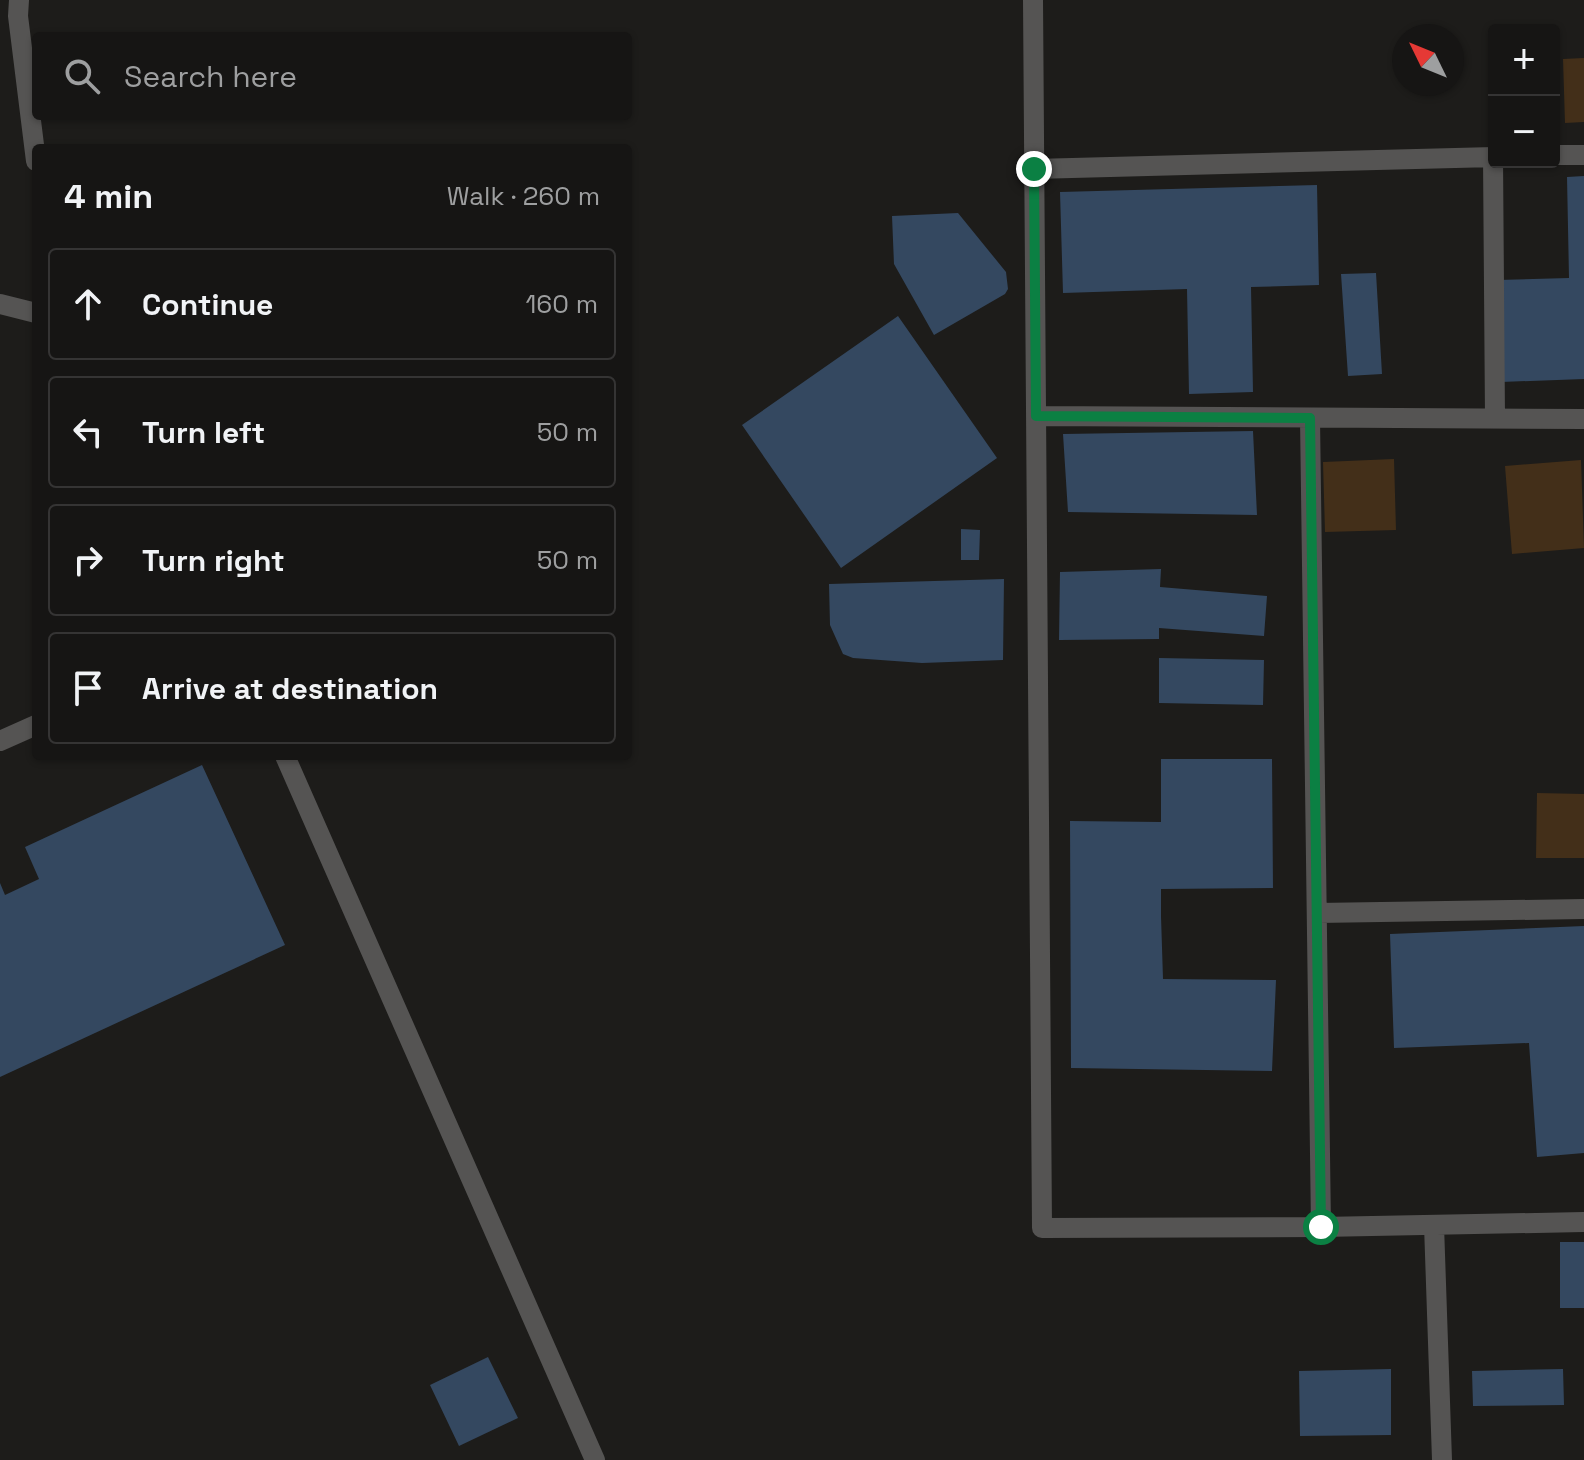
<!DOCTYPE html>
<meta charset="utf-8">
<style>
:root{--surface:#161514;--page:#232222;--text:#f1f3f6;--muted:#9e9fa0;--line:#353434}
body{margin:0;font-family:"Space Grotesk",sans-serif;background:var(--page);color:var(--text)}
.controls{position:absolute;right:24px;top:24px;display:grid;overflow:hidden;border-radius:8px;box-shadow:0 2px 6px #0004}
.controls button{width:72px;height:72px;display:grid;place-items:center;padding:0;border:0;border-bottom:2px solid var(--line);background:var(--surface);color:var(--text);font:40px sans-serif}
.compass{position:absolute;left:1392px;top:24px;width:72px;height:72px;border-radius:50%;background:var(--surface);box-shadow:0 2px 6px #0004;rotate:313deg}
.stop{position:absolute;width:24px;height:24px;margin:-18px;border:6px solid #0b8043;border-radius:50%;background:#fff}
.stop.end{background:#0b8043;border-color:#fff;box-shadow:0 2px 8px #0008}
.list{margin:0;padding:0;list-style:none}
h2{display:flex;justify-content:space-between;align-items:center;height:104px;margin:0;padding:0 32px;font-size:34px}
h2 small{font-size:26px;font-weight:400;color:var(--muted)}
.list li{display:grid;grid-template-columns:52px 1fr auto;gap:24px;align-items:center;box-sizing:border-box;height:112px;margin:0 16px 16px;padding:0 16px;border:2px solid var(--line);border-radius:8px}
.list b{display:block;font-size:30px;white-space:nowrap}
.list em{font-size:26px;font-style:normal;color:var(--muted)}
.icon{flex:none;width:44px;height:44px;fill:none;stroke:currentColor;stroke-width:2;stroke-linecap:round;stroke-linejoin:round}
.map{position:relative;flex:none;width:1584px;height:1460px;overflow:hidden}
.search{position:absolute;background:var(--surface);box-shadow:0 2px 6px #0004;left:32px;top:32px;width:600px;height:88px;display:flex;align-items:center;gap:20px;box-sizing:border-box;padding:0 28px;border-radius:8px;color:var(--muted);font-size:30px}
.panel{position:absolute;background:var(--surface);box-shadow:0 2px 6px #0004;left:32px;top:144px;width:600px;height:616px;border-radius:8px}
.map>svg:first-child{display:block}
.green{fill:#432f19}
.building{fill:#344860}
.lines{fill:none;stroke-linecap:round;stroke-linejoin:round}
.street{stroke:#555453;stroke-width:20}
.route{stroke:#0b8043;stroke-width:10}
</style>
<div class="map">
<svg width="1584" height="1460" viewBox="0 0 1584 1460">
<rect width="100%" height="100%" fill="#1d1c1a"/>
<path class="green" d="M1584 58V122L1565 123 1563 59Z
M1394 459 1396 530 1325 532 1323 462Z
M1581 460 1584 548 1512 554 1505 466Z
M1537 793 1584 794V858H1536Z"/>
<path class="building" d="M1584 176V379L1501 382 1498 280 1569 278 1567 177Z
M1317 185 1319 285 1251 287 1253 392 1189 394 1187 289 1063 293 1060 192Z
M958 213 1006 272 1008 289 1005 294 934 335 894 264 892 216Z
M1376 273 1382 374 1348 376 1341 274Z
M898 316 997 458 841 568 742 425Z
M1253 431 1257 515 1068 512 1063 434Z
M961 529 980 530 979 560H961Z
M1161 569 1160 587 1267 596 1264 636 1159 628V639L1059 640 1060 572Z
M1004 579 1003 660 922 663 853 658 843 654 830 625 829 584Z
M1159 658 1264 660 1263 705 1159 703Z
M1161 759H1272L1273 888 1161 889V916L1163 979 1276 980 1272 1071 1071 1068 1070 821 1161 822Z
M202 765 285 945 0 1077V883L5 895 39 879 25 847Z
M1584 926V1153L1537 1157 1529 1043 1394 1048 1390 934Z
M1560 1242H1584V1308H1560Z
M488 1357 518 1418 459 1446 430 1385Z
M1391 1369V1435L1300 1436 1299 1371Z
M1563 1369 1564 1405 1473 1406 1472 1371Z"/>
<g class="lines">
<path class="street" d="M19 0 18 16 36 161
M1033 0 1042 1228 1321 1227 1584 1222
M1554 155H1584
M1493 157 1495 418
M1034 169 1494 157
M0 304 36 313
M1036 416 1584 419
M1310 418 1321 1227
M0 741 36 725
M285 756 595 1460
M1317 913 1584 909
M1434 1225 1442 1460"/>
</g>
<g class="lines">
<path class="route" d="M1034 169 1036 416 1310 418 1321 1227"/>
</g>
</svg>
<div class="controls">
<button>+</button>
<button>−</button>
</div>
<svg class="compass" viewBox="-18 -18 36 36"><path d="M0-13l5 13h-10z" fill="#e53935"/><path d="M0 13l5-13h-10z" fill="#9e9fa0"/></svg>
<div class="stop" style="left:1321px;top:1227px"></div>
<div class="stop end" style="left:1034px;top:169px"></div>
<div class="search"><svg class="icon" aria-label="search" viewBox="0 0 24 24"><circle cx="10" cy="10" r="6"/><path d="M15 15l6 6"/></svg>Search here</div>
<section class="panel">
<h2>4 min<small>Walk · 260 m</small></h2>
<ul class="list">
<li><svg class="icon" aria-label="ahead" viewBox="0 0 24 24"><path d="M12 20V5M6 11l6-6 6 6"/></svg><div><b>Continue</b></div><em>160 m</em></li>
<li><svg class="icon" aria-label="left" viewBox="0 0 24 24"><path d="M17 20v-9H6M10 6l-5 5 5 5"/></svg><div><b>Turn left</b></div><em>50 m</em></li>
<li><svg class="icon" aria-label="right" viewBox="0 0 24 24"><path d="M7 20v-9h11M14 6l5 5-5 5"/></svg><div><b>Turn right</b></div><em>50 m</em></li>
<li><svg class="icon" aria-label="arrive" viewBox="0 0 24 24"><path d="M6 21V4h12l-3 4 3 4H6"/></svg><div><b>Arrive at destination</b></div></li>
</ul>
</section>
</div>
